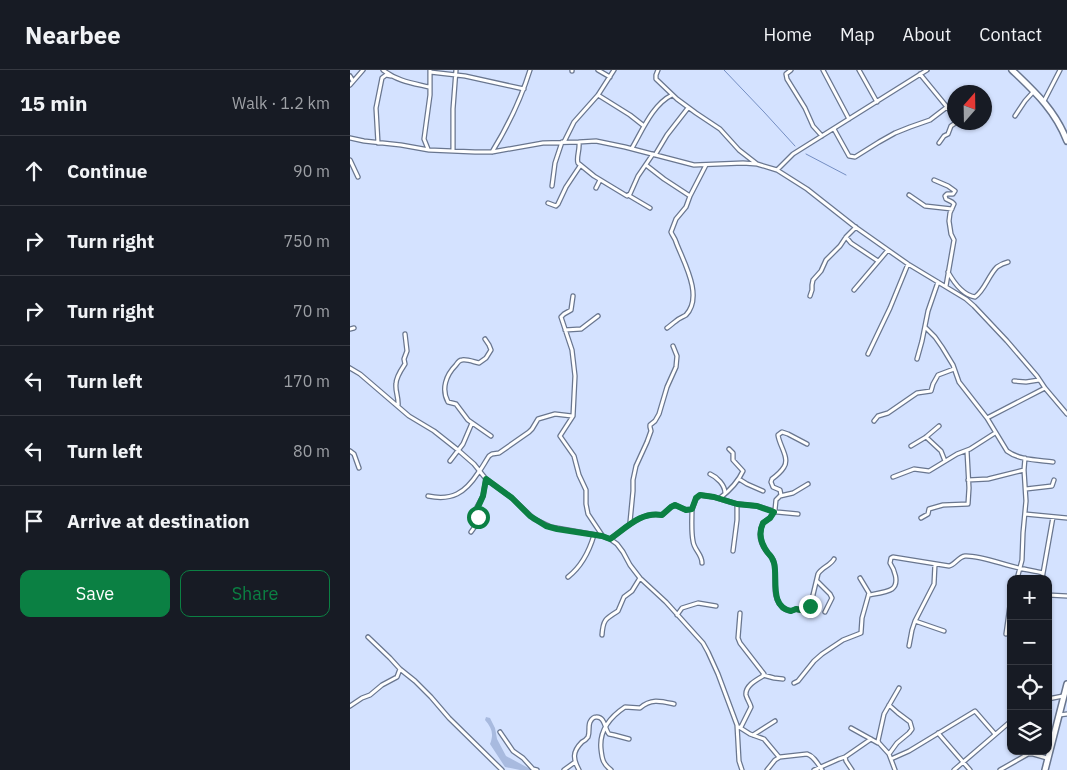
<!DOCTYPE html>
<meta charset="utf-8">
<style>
:root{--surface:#171b24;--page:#242831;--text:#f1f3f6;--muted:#9ea1a6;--line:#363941;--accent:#0b8043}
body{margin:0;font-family:"IBM Plex Sans",sans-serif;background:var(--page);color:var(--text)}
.controls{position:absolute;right:15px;bottom:15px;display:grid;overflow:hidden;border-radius:10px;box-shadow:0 1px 4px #0004}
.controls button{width:45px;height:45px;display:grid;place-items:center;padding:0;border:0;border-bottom:1px solid var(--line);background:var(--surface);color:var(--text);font:25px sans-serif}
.compass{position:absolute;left:597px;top:15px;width:45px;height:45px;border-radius:50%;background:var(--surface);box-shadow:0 1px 4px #0004;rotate:20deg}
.stop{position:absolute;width:15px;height:15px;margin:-11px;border:4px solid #0b8043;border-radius:50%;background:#fff}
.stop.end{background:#0b8043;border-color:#fff;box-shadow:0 1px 5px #0008}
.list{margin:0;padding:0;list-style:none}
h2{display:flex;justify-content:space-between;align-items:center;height:65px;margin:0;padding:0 20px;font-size:21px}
h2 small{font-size:16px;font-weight:400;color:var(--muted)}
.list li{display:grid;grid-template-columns:32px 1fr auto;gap:15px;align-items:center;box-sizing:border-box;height:70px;padding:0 20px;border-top:1px solid var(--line)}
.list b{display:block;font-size:19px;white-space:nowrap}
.list em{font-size:16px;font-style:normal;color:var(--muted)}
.actions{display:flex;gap:10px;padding:15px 20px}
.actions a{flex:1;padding:11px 0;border:1px solid var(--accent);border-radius:10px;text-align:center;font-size:18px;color:var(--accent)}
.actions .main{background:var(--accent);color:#fff}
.icon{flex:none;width:28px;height:28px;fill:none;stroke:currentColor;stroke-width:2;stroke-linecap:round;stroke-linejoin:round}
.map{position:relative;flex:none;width:717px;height:700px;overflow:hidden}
header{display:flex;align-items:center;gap:30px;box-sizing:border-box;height:70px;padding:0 25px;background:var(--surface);border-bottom:1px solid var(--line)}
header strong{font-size:24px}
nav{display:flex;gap:28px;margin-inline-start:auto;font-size:18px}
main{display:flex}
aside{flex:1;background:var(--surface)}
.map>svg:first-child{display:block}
.green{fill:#a8badf}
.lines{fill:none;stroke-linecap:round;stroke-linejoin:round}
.stream{stroke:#748ec3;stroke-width:1}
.minor-casing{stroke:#69768f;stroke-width:5.5}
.highway-casing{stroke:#69768f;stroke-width:8}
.minor{stroke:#fff;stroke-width:3}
.highway{stroke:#fff;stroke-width:5}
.route{stroke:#0b8043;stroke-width:6}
</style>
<header>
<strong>Nearbee</strong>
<nav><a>Home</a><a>Map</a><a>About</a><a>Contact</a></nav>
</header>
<main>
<aside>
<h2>15 min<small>Walk · 1.2 km</small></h2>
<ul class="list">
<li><svg class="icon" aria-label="ahead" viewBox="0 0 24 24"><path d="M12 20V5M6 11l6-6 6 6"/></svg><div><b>Continue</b></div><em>90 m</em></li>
<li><svg class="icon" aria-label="right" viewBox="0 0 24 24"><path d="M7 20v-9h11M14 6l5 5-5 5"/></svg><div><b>Turn right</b></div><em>750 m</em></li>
<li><svg class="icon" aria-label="right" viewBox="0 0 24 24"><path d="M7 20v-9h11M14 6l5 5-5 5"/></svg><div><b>Turn right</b></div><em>70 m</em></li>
<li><svg class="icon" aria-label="left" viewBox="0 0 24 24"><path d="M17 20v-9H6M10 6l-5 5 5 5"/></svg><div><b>Turn left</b></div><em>170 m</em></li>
<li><svg class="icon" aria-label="left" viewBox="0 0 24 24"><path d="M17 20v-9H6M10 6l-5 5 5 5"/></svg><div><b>Turn left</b></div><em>80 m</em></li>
<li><svg class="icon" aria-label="arrive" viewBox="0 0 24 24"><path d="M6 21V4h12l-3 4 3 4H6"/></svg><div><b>Arrive at destination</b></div></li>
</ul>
<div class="actions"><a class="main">Save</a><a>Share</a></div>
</aside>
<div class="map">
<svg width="717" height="700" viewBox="0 0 717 700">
<rect width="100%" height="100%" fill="#d4e2ff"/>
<path class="green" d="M136 647 140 648 145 658 147 669 156 686 182 700H170L155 697 140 674C144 664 142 658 135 650Z"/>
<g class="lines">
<path class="stream" d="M374 0 414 42 445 76
M456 84 496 105"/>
<g class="minor-casing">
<path id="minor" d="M33 0C47 11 62 13 79 17
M248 0 260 7
M308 0 306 5V9L327 29 346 43 370 59 389 80 407 94
M441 0 436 4 437 9 455 38 463 56 472 66
M473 0 499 49
M509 0 527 32
M222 1V0
M80 2 115 6 174 19
M0 6 3 11
M0 15 13 0
M248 25 280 45 294 56
M694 31 710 0
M597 37 604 45
M665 46 675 31 684 21
M484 59 499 86 505 87 529 72 545 63 560 57 580 50 597 37 570 4
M0 68 14 71 51 75 79 80 125 82H142L193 73 229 72 246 71 275 77 344 95 393 93 407 94 427 100 457 119 504 156 538 180 558 194 616 229 624 236 657 271 687 306 695 318 717 344
M214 72 224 52 248 25 264 0
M229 72C230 81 226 87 228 93L244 106 277 126 280 124 288 106 303 84
M28 73 26 38 32 8 36 5 41 6
M589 73 594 66 598 64 601 56 607 52
M282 78C292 61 303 34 322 25
M78 79 74 69 80 25V0
M103 81V39L106 0
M142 82C158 56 171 29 180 0
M305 85 317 65 338 38
M0 90 8 107
M296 95 314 109 340 126
M427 100 443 84 577 0
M584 110 598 116 605 121 603 124H597L595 126 596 129 602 132 604 134 600 143 599 151 601 164 604 170 596 216
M202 116 205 93 212 72
M246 118 250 110
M278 125 300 138
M559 125 575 136 602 139
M198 133 206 136 208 134 216 117 230 96
M496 167 501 173 528 191
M598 202C603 211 613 225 625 227 635 220 638 206 647 197 650 195 654 193 658 192
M504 220 538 180
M223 226 221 240 214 244 211 247 222 280 225 306 223 346 210 366 224 386 229 405 236 420V434L238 444 252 465
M460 226 462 220V215L463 210 471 201 476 190 490 176 496 167 506 157
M575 257 585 267 592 277 603 295 609 312 637 348 657 381C669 390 688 390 703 392
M317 258C320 256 323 253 326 251 329 248 333 247 336 245 354 226 333 191 326 172 325 168 322 165 321 162L326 149 336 137 340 126 356 95
M0 259 4 258
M215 260 231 259 248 246
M135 269 139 275 141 280 136 288 129 293C124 292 117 289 112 290 109 290 108 292 106 295 96 305 91 319 98 332L106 334 118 350 141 366
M518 284 540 238 558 194
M567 289 572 271 578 241 588 212
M0 298 10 304 59 346 84 361 108 380 124 394 136 409 162 428 184 449 201 457 252 466 260 469 267 474 273 482 280 495 290 508 316 532 353 573 358 582 368 604 387 655 389 691 392 700
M664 311 676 312 689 310
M48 336C49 328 45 321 46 314 46 307 51 300 55 294L54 289 57 281 55 264
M637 348 695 318
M524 351 528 346 538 343 567 323 581 321 583 314 588 305 604 299
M576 367 591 381 595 391
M457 374 438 364 432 362 428 365C429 375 440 388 434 397 431 402 426 406 422 409L421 412 423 417 430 420 431 425 426 430 425 440 420 448 413 453C408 463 410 473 417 482 420 485 423 488 424 492 428 506 419 529 435 539 439 542 442 541 446 539L454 541H457L462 529 468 504C472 497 480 496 484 489
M561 376 576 367 589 356
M0 381 4 384 9 398
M100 391 113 374 122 353
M360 404C367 407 375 415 375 423
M543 407 564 399 579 401 607 384 620 379 645 363
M389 409 397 414 413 421
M618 410 638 409 674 400
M676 419 702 416 704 410
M78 426C102 431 115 423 128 403 132 398 135 392 139 386L142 384 149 383 179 362 182 359 188 349 205 344 222 346
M430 426 443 423 458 414
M370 428C379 421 388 412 393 401L383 390V383L379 379
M342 439C342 449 341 461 343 471 344 480 352 484 352 493
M675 444 717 448
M571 448 578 444 579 439 593 435 618 434 619 418 617 381
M280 452 283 421V410L286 396 297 372 301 361 300 357V355L305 351 309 344 317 317 326 297 327 286 323 276
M121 462 126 455 128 447 127 437 133 426 136 409
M260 469C276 458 291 441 312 445L321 437 325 435 336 440 342 439 346 429 350 425 364 427 387 434 407 436 427 442 448 444
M383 481 387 450V434
M218 507C232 496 239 482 244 465
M667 509 672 490 673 463 676 431 674 400 675 388
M692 509 703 447
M467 511 480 524 482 528 475 542
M519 525C524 524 538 522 542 519 550 513 544 499 540 493L541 488 543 487 599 496C605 495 608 487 615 486 629 485 654 495 669 498 677 500 685 501 693 503
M698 525 717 526
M390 543 388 568 390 573 414 604 413 606C406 610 395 616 396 625 397 629 400 633 401 637L391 657
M327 545 332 538 348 533 366 536
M565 551 594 561
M656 564 661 528
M252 565C253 550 255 549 268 541L274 527 282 521 290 508
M18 567 40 588 50 599 65 611 81 627 99 648 152 700
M559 576 562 560 565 551 584 514 585 494
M413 605 424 608 433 609
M444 613 448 611 464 591 472 584 493 570 511 563 512 548 519 523 510 508
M698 629 713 626
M0 636 12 628 20 625 32 615 47 607 50 599
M709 645 717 644
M698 652V651
M389 657 400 664 414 669 429 687
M501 658 528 673
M150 662 163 681 173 688 183 699 187 700
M588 663 620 700
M403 665 425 651
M539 684 547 673 559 663 562 659 560 652 548 643 539 635
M541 689 559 681 625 641 645 664
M214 700 225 692
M229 700C223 689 222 682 232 672 234 671 236 670 238 667 240 662 238 656 240 652 241 650 243 647 246 647 255 646 255 660 259 664L264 665 279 669
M261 700C253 694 252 689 251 679 249 660 260 647 275 637L290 638C301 628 311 631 324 634
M417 700 425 690 430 687 457 684C464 686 468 694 472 700
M464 700 489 689 495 687
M502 700 496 691 495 687 521 669
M545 700 539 684 529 673 528 671 534 644 549 618
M604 700 661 651
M650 700 678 684H683L697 688"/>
</g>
<g class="highway-casing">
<path id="highway" d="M662 0C685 22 705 40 717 71
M695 700 717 614"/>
</g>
<use href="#minor" class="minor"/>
<use href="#highway" class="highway"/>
</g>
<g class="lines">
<path class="route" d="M128 447V437L133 426 136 409 162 428 180 446 196 456 207 459 252 466 260 469C276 458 291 441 312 445L321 437 325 435 336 440 342 439 346 428 350 425 364 427 387 434 407 436 424 442 420 448 413 453C408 464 411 474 418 483 421 486 423 489 424 493 428 508 419 537 441 541L446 539 456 541 459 539 460 536"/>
</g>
</svg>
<div class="controls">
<button>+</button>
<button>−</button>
<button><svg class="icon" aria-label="locate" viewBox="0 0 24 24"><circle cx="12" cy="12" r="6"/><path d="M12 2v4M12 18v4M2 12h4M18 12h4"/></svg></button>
<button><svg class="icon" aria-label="layers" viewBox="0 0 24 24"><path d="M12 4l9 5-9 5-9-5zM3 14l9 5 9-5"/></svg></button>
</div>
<svg class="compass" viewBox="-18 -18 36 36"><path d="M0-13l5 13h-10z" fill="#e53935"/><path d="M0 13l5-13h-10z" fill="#9ea1a6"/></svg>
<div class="stop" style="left:128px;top:447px"></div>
<div class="stop end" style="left:460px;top:536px"></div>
</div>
</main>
